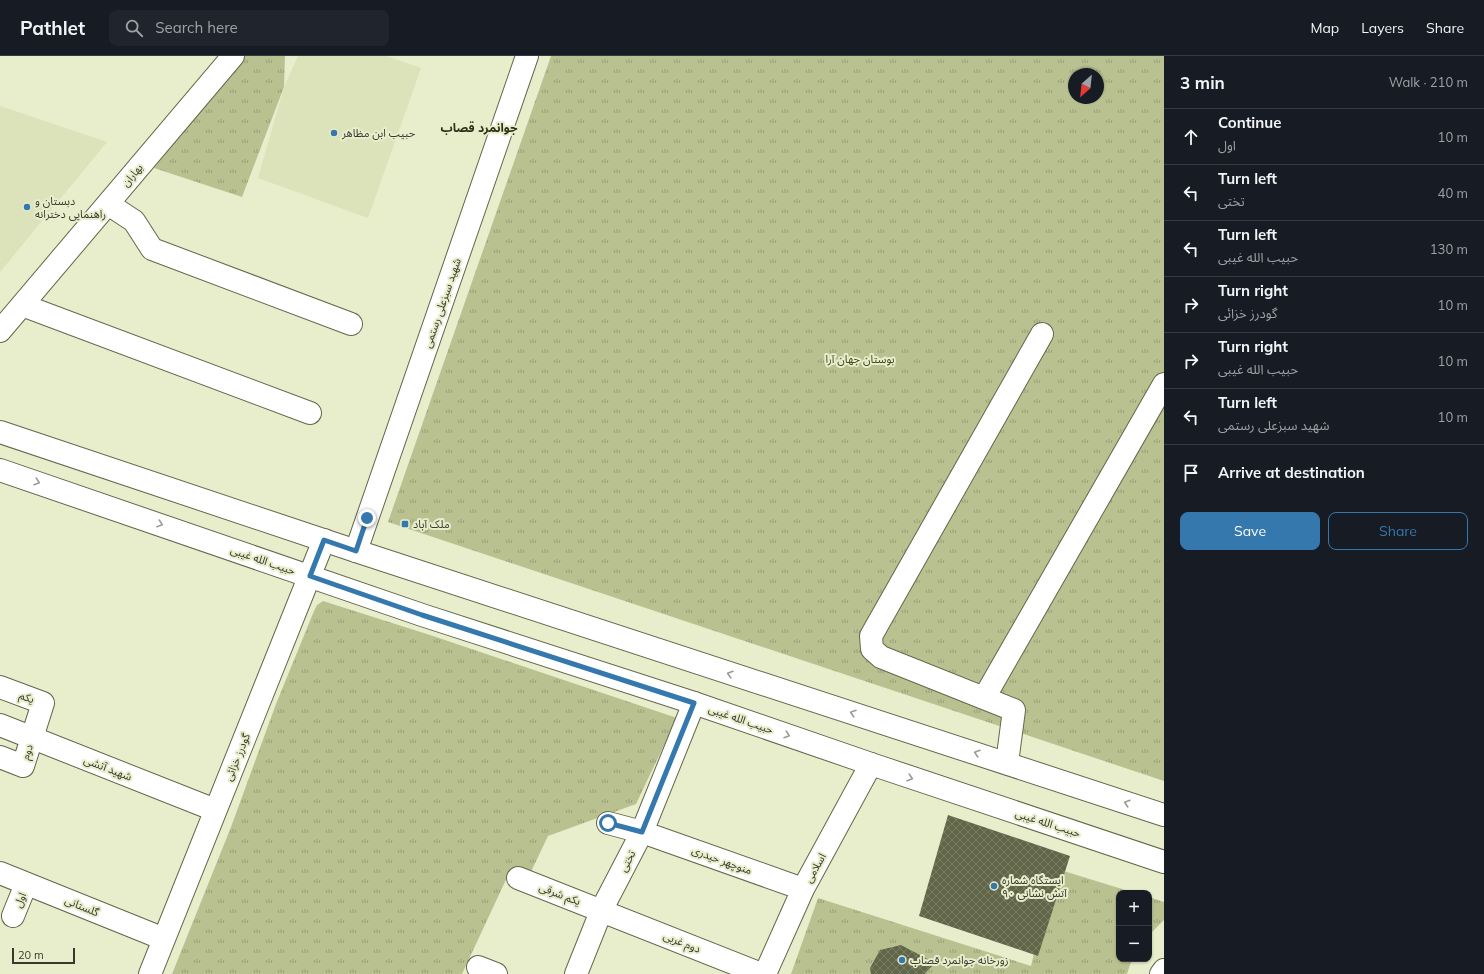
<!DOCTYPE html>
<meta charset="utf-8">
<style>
:root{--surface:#171b24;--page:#20242c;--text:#f1f3f6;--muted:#9ea1a6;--line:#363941;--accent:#3478ad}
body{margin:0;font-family:Mulish,"Noto Sans Arabic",sans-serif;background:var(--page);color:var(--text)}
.controls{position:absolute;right:12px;bottom:12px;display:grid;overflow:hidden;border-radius:8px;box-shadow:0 1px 3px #0004}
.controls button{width:36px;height:36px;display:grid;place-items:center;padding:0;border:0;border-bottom:1px solid var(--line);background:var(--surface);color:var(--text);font:20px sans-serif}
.compass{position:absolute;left:1068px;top:12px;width:36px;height:36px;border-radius:50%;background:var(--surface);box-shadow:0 1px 3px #0004;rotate:207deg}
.scale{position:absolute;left:12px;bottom:10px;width:63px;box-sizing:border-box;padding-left:4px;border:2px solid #37392c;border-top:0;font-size:11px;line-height:14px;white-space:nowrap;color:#37392c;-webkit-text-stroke:3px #e8edcc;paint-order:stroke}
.stop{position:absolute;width:12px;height:12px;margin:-9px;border:3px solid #3478ad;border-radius:50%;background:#fff}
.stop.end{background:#3478ad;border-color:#fff;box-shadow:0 1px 4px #0008}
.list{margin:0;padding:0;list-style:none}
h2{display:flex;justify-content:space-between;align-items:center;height:52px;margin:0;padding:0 16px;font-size:17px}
h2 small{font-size:13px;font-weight:400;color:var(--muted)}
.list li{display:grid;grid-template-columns:26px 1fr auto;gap:12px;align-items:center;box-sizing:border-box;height:56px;padding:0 16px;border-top:1px solid var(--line)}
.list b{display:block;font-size:15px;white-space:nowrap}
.list p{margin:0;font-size:13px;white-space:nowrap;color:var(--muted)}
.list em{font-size:13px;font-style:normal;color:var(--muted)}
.actions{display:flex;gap:8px;padding:12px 16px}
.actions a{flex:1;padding:9px 0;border:1px solid var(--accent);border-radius:8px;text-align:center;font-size:14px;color:var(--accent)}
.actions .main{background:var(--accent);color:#fff}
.icon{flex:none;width:22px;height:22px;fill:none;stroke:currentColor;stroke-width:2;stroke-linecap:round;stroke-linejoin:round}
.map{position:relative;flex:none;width:1164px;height:918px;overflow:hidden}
header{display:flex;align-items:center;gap:24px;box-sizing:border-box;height:56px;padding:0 20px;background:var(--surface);border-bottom:1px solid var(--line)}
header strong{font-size:19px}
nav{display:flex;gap:22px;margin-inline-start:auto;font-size:14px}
.search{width:280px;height:36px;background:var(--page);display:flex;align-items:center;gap:10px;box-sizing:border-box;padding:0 14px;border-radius:8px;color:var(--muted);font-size:15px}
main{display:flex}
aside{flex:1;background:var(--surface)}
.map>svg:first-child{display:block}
.built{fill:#dce2b9}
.park{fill:url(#park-tufts);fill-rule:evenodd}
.building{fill:url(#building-cross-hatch)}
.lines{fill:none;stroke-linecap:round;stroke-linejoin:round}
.minor-casing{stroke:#63674a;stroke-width:24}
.major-casing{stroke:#63674a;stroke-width:24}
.minor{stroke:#fff;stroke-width:22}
.major{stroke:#fff;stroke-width:22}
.oneway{stroke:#9b9c96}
.route{stroke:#3478ad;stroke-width:5}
.poi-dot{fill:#3478ad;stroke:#e8edcc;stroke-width:1.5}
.labels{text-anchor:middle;stroke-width:4;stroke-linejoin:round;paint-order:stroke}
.poi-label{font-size:11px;fill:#37392c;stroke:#e8edcc;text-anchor:start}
.street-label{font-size:11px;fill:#37392c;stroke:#e8edcc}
.park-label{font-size:11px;fill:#414519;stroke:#e8edcc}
.neighbourhood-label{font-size:12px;font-weight:bold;fill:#2e3116;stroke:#e8edcc}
</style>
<header>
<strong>Pathlet</strong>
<div class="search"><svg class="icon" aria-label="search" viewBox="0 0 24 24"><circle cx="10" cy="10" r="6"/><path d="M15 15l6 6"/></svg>Search here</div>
<nav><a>Map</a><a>Layers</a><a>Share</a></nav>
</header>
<main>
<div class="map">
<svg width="1164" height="918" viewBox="0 0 1164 918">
<defs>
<pattern id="park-tufts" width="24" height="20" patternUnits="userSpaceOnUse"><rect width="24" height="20" fill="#bac191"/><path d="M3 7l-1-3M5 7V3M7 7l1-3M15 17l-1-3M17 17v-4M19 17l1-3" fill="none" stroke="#989e77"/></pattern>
<pattern id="building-cross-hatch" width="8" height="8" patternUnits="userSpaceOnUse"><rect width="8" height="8" fill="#626649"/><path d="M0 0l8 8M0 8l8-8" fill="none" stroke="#7a7e67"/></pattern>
</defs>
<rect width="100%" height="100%" fill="#e8edcc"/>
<path class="built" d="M298 0H386L421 12 368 162 258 122 284 31Z
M0 50 107 86 0 216Z"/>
<path class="park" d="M243 0H285L284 31 242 141 154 112Z
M551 0H1164V725L388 466ZM1074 18H1098V42H1074Z
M323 545 433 580 677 662 636 748 548 780 528 822 510 815 462 918H172L231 771 276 648 314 555 317 549Z
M1054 812 1135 837H1119V903H1132L1127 918H791L818 842 1031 910Z
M1149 841 1164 846V864L1149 879Z"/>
<path class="building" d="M948 759 1070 800 1038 900 919 860Z
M901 889 935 907 925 917 927 918H871L870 912 880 894Z"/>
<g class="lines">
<g class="minor-casing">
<path id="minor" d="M108 148 134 165 152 193 351 268
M22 249 310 357
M0 275 233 0
M356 495 527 0
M0 631 43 647 23 710 0 701
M984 642 1164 328
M0 669 215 754
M1007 707 1014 654 881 601 872 593 871 580 1042 278
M608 767 642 776 803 833
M0 817 164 883
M518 822 761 918
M13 860 26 828
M478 911 496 918
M150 918 324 484
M576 918 602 853 642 776 694 647
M765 918 803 833 871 708"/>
</g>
<g class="major-casing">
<path id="major" d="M0 376 356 495 1164 759
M0 414 422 559 694 647 871 708 1164 806
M1161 918 1164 914"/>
</g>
<use href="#minor" class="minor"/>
<use href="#major" class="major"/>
</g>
<defs><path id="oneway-chevron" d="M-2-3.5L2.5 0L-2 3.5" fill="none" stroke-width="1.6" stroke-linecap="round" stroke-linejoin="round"/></defs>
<g class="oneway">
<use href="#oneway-chevron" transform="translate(37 426) rotate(19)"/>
<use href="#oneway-chevron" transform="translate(160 468) rotate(19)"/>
<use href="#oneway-chevron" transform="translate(730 618) rotate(-162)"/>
<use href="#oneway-chevron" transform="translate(853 657) rotate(-162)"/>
<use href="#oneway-chevron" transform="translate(787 679) rotate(19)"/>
<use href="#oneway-chevron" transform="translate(977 697) rotate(-162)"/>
<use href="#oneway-chevron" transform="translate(910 722) rotate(18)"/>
<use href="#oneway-chevron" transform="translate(1127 747) rotate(-162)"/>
</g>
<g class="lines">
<path class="route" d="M367 462 356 495 324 484 310 520 422 559 694 647 642 776 608 767"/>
</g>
<g class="poi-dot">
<circle cx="334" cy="77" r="4"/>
<circle cx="27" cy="151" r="4"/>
<rect x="401" y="464" width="8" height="8" rx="2"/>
<circle cx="994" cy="830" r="4"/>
<circle cx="902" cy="904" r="4"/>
</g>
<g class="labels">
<g class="poi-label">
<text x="342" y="81">حبیب ابن مظاهر</text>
<text x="35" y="149">دبستان و<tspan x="35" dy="13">راهنمایی دخترانه</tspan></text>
<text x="413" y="472">ملک آباد</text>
<text x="1002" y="828">ایستگاه شماره<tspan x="1002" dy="13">۹۰ آتش نشانی</tspan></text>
<text x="910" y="908">زورخانه جوانمرد قصاب</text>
</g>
<g class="street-label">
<text transform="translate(132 119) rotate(-50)" y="4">بهاران</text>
<text transform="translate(442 247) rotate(-71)" y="4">شهید سبزعلی رستمی</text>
<text transform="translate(263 504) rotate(19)" y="4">حبیب الله غیبی</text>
<text transform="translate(27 641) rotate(21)" y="4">یکم</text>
<text transform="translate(741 663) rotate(19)" y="4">حبیب الله غیبی</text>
<text transform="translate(27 696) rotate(-73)" y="4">دوم</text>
<text transform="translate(237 701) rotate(-68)" y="4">گودرز خزائی</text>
<text transform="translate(108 712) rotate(21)" y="4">شهید آتشی</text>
<text transform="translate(1048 767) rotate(18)" y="4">حبیب الله غیبی</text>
<text transform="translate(722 804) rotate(20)" y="4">منوچهر حیدری</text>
<text transform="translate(627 805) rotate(-63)" y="4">تختی</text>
<text transform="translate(815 812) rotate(-61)" y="4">اسلامی</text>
<text transform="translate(560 838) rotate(21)" y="4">یکم شرقی</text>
<text transform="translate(20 844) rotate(-68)" y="4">اول</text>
<text transform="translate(82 850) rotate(22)" y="4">گلستانی</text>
<text transform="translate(682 886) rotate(22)" y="4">دوم غربی</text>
</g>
<g class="park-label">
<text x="860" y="307">بوستان جهان آرا</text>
</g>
<g class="neighbourhood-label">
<text x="479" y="76">جوانمرد قصاب</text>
</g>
</g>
</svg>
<div class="controls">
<button>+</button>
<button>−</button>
</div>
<svg class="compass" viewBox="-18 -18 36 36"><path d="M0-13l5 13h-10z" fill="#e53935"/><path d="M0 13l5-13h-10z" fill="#9ea1a6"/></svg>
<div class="scale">20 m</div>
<div class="stop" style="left:608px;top:767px"></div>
<div class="stop end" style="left:367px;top:462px"></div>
</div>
<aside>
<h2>3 min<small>Walk · 210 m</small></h2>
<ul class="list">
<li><svg class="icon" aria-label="ahead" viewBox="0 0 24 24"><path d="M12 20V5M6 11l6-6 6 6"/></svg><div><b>Continue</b><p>اول</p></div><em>10 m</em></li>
<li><svg class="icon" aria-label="left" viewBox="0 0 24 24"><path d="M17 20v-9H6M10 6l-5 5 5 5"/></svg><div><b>Turn left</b><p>تختی</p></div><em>40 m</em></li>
<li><svg class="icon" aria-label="left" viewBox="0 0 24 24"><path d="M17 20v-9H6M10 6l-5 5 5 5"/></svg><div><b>Turn left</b><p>حبیب الله غیبی</p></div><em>130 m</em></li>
<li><svg class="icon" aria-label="right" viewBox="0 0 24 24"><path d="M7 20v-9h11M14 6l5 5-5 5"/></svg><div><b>Turn right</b><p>گودرز خزائی</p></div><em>10 m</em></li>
<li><svg class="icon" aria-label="right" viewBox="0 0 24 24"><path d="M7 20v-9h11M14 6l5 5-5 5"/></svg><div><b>Turn right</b><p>حبیب الله غیبی</p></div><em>10 m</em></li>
<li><svg class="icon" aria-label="left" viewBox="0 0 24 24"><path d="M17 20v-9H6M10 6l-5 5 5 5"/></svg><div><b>Turn left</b><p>شهید سبزعلی رستمی</p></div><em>10 m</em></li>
<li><svg class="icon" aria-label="arrive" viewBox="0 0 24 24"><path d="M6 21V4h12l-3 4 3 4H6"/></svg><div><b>Arrive at destination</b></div></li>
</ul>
<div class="actions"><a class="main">Save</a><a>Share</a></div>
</aside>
</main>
